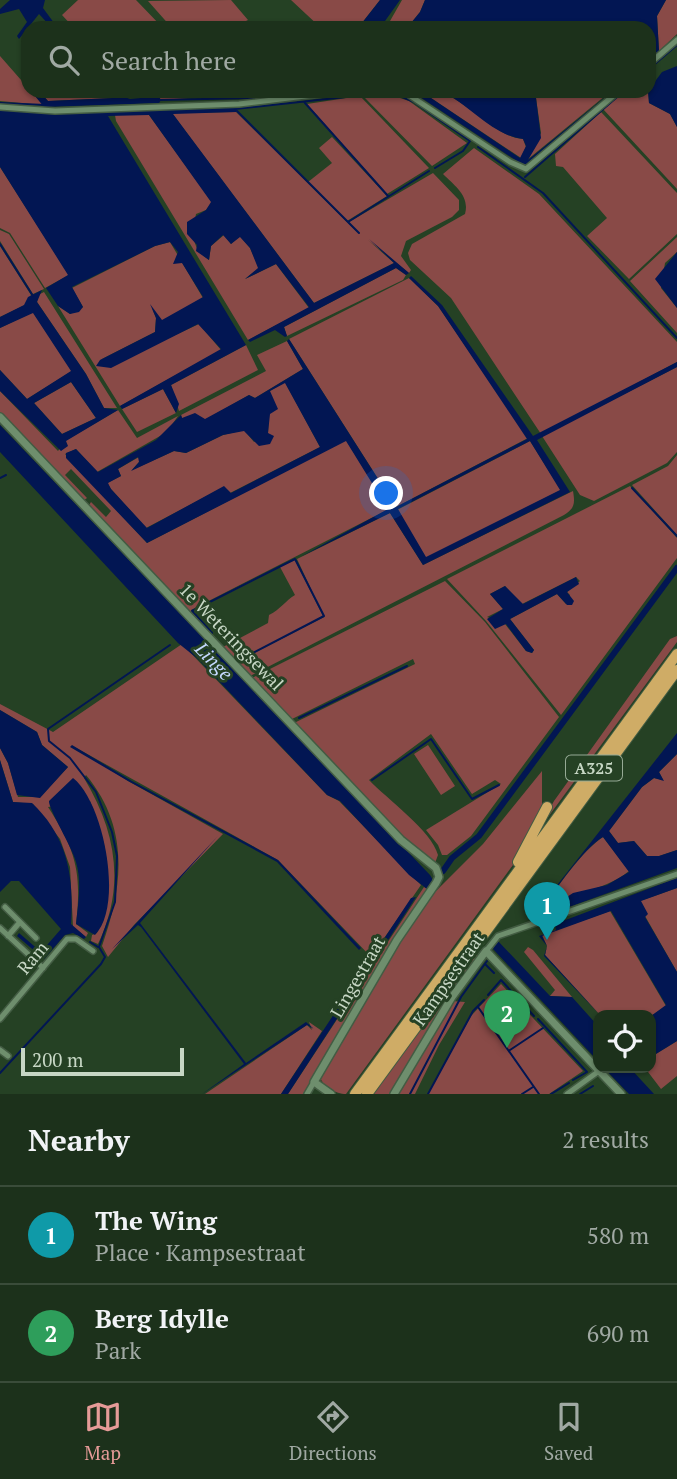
<!DOCTYPE html>
<meta charset="utf-8">
<style>
:root{--surface:#1c311b;--page:#253924;--text:#f1f3f6;--muted:#a0a9a3;--line:#3a4c3a;--accent:#e69b98}
body{margin:0;font-family:"PT Serif",serif;background:var(--page);color:var(--text)}
.controls{position:absolute;right:21px;bottom:21px;display:grid;overflow:hidden;border-radius:14px;box-shadow:0 2px 5px #0004}
.controls button{width:63px;height:63px;display:grid;place-items:center;padding:0;border:0;border-bottom:2px solid var(--line);background:var(--surface);color:var(--text);font:35px sans-serif}
.scale{position:absolute;left:21px;bottom:18px;width:163px;box-sizing:border-box;padding-left:7px;border:4px solid #c7d7c5;border-top:0;font-size:19px;line-height:24px;white-space:nowrap;color:#c7d7c5;-webkit-text-stroke:5px #254124;paint-order:stroke}
.you{position:absolute;left:387px;top:494px;width:24px;height:24px;margin:-18px;border:5px solid #fff;border-radius:50%;background:#1a73e8;box-shadow:0 0 0 10px #1a73e833}
.badge{display:grid;place-items:center;width:46px;height:46px;border-radius:50%;background:var(--accent);color:#fff;font-size:23px;font-weight:700}
.pin{position:absolute;translate:-50% -58px;filter:drop-shadow(0 2px 4px #0008)}
.pin::after{content:'';position:absolute;top:37px;width:24px;height:21px;background:inherit;clip-path:polygon(0 0,100% 0,50% 100%)}
.list{margin:0;padding:0;list-style:none}
h2{display:flex;justify-content:space-between;align-items:center;height:91px;margin:0;padding:0 28px;font-size:30px}
h2 small{font-size:23px;font-weight:400;color:var(--muted)}
.list li{display:grid;grid-template-columns:46px 1fr auto;gap:21px;align-items:center;box-sizing:border-box;height:98px;padding:0 28px;border-top:2px solid var(--line)}
.list b{display:block;font-size:26px;white-space:nowrap}
.list p{margin:0;font-size:23px;white-space:nowrap;color:var(--muted)}
.list em{font-size:23px;font-style:normal;color:var(--muted)}
.icon{flex:none;width:38px;height:38px;fill:none;stroke:currentColor;stroke-width:2;stroke-linecap:round;stroke-linejoin:round}
.map{position:relative;flex:none;width:677px;height:1094px;overflow:hidden}
.search{position:absolute;background:var(--surface);box-shadow:0 2px 5px #0004;left:21px;right:21px;top:21px;height:77px;display:flex;align-items:center;gap:18px;box-sizing:border-box;padding:0 24px;border-radius:21px;color:var(--muted);font-size:26px}
.sheet{height:287px;background:var(--surface)}
nav{display:flex;justify-content:space-around;align-items:center;box-sizing:border-box;height:98px;border-top:2px solid var(--line);background:var(--surface);font-size:19px;color:var(--muted)}
nav a{display:grid;justify-items:center;gap:4px}
nav .on{color:var(--accent)}
.map>svg:first-child{display:block}
.green{fill:#894a47;fill-rule:evenodd}
.water{fill:#021653;fill-rule:evenodd}
.lines{fill:none;stroke-linecap:round;stroke-linejoin:round}
.stream{stroke:#021653;stroke-width:2}
.canal{stroke:#021653;stroke-width:6}
.minor-casing{stroke:#435c43;stroke-width:8}
.tertiary-casing{stroke:#435c43;stroke-width:10}
.motorway-casing{stroke:#435c43;stroke-width:12}
.minor{stroke:#6e8e6d;stroke-width:5}
.tertiary{stroke:#6e8e6d;stroke-width:7}
.motorway{stroke:#cfac66;stroke-width:10}
.labels{text-anchor:middle;stroke-width:6;stroke-linejoin:round;paint-order:stroke}
.shield{fill:#254124;stroke:#96aa95;stroke-width:2}
.shield-label{font-size:16px;font-weight:bold;fill:#c7d7c5}
.street-label{font-size:18px;fill:#c7d7c5;stroke:#254124}
.water-label{font-size:19px;font-style:italic;fill:#c5d8fe;stroke:#254124}
</style>
<div class="map">
<svg width="677" height="1094" viewBox="0 0 677 1094">
<rect width="100%" height="100%" fill="#254124"/>
<path class="green" d="M78 0H136L163 28H74L62 15Z
M231 0 248 20 232 28H172L148 1Z
M291 0H380L358 28H321Z
M402 0H425L420 12 407 28H386Z
M666 0H677V34L659 51 657 16Z
M0 56 43 105 0 101Z
M39 91H107L114 98 48 101Z
M155 91H286L161 100Z
M431 91C461 91 490 136 523 139L526 147 521 158 431 98Z
M542 91H611L527 160 541 133 536 98Z
M624 91H648L649 103 670 114 677 127V189L603 109Z
M388 94 409 101 467 143 432 166 364 97Z
M360 96 429 168 387 194 307 104Z
M521 102 527 109 529 131 509 125 503 111Z
M236 112 358 233 349 222 433 173 459 200V210L452 217 406 241 401 256 411 270 409 273 368 240 394 263 314 303 172 113Z
M601 112 677 193V234L629 279 587 236 607 218 563 167 556 166 555 154Z
M115 115H149L212 202 206 210 196 214C192 235 191 248 209 260L211 246 224 235 231 244 240 236 250 248 259 268 245 279 276 264 309 308 248 340 116 121Z
M332 137 387 196 347 221 308 182 332 163 319 148Z
M474 148 539 194 677 342V362L541 434 451 298 410 260 408 253 412 244 465 214C470 196 455 186 443 174Z
M0 167 69 275 45 288 10 233 0 228Z
M0 230 9 234 44 289 33 294 0 241Z
M677 237V252L665 263 661 288 677 308V333L630 281Z
M170 242 203 298 162 321 152 308 156 318 155 332 100 360 171 337 199 324 221 350 120 406 58 306 70 314 83 307 72 288 155 246Z
M0 246 31 295 25 305 0 317Z
M396 268 406 275 403 280 287 336 284 327Z
M409 278 438 306 528 438 396 507 289 339Z
M44 292 117 408H104L86 374 37 302 38 295Z
M33 312 72 371 27 399 0 370V328Z
M287 341 303 369 255 398 249 395 205 420 182 418 181 415 266 371 257 355Z
M246 345 258 370 179 411 171 385Z
M677 367V452L667 463 594 501 580 495 542 436Z
M71 382 96 418 62 434 34 403Z
M285 382 320 447 230 493 224 487 146 528 111 489 107 483 121 476 118 469 139 457V462L132 470 174 451 186 453 223 435 244 430 254 442 268 433 270 391Z
M163 389 176 413 137 432 122 409Z
M0 391 58 451 65 441 118 410 137 438 178 416 167 432 97 472 76 449 65 454 147 543 346 440 389 509 191 610 210 634 88 507 91 502 106 517 111 511 71 469 65 475 87 498 83 501 0 413Z
M530 441 561 490 426 558 397 510Z
M677 455V535L632 485 668 466Z
M630 486 677 538V558L561 715 486 621 447 579ZM576 577 580 581 567 592 570 595 566 604 557 594 510 619 534 650 532 653 526 651 505 624 487 617 503 609 490 594 505 586 522 604Z
M573 491C575 503 575 508 564 515L252 675H249L223 647 268 623 269 615C281 609 285 601 295 595L280 567 295 560 323 616 244 658 324 617 297 559 390 513 423 565Z
M445 581 485 622 559 717 471 836 447 855H442L438 845 426 830 501 784 495 780 472 794 431 734 369 780C387 799 432 831 438 855L435 863 412 848 294 723 415 664 413 659 290 720 252 678Z
M677 636V642L537 832 554 801 670 639Z
M182 644 327 795 339 801 421 885 371 957 278 860 71 745 128 781 223 834 134 925 108 957 102 946C123 887 130 828 86 775L84 778C116 831 126 886 98 944L91 941 92 935 97 933C114 881 110 853 90 801L48 807C76 850 82 873 76 924L88 933 86 937 73 927 70 867 60 839 33 804 13 802 0 760V748L8 763 18 797H40L68 767 42 745 37 732 0 710V704L53 732Z
M428 745 455 786 441 795 414 754Z
M677 754V850L659 856H647L634 841 618 843 609 831 642 787 654 778 663 780 659 772Z
M542 771V807L521 854 346 1094C336 1094 323 1087 320 1077L423 904 483 844Z
M603 837 629 871C603 892 572 890 544 912L543 909C556 888 583 850 603 837Z
M424 887 427 889 304 1094H288Z
M677 888V972L645 916 640 901Z
M610 911 666 1006 651 1016 600 1015 545 955 547 946 542 935Z
M528 947 533 950 572 997 550 996 555 990 524 952Z
M475 953 478 955 390 1094H372Z
M501 984 583 1071 549 1094H428L471 1016Z
M452 1001 465 1002 439 1045 415 1094H397Z
M309 1022 322 1031 281 1094H205L307 1025 312 1030Z
M677 1041V1076L661 1089 645 1068H651V1057Z"/>
<path class="water" d="M10 0H45L43 8 57 27 52 28 39 14 19 39 17 36 27 22 19 9 0 14V9Z
M380 0H400L380 28H358Z
M425 0H666L657 16 659 51 649 60V28H407L420 12Z
M677 66V127L670 114 649 103 648 91 662 72Z
M31 91H39L48 101 113 98 107 91 130 99 152 97 149 91H155L161 100 159 103 44 107Z
M411 91H431V98L520 158 526 146 523 139C493 136 469 104 441 91H542L536 98 541 138 528 160 613 91 530 163 523 165Z
M237 107 236 112 173 114 314 303 394 263 369 239 409 273 406 275 396 268 284 327 287 336 285 337 275 330 250 342 248 340 309 307 276 264 245 279 258 268 250 248 240 237 231 244 223 235 211 246 209 260 196 251 197 245 187 234V222L206 210 211 202 149 115 108 116 246 345 171 385 179 404 176 413 163 389 122 409 120 406 221 349 198 324 111 368 96 366 100 360 155 332 156 318 150 304 162 320 203 297 182 263 173 264 178 252 170 242 155 246 72 287 83 307 79 312 70 314 58 306 46 288 68 275 0 167V109L56 114Z
M677 252V308L655 279Z
M411 276 442 305 533 436 677 362V367L537 440 570 492 423 565 390 513 302 556 388 509 346 441 147 543 66 458V453L76 449 98 472 156 440 181 415 182 418 195 413 205 419 249 395 255 398 303 369 287 341 289 339 396 507 527 439 438 306 409 278ZM285 383 320 447 231 493 224 486 147 528 111 489 108 483 121 476 118 469 138 457 139 462 131 471 174 451 186 453 223 435 244 431 259 446 270 444 274 436 268 433 270 414 278 409 270 391ZM530 441 560 490 426 557 398 509Z
M42 290 37 302 86 374 104 408 118 410 66 441 68 446 61 451 0 391V370L27 399 71 371 33 313 0 328V317L24 305 28 297ZM71 382 96 418 62 434 34 403Z
M0 425 430 875 433 880 427 889 409 875 340 801 327 795 198 659 178 643 0 452Z
M576 577 579 584 567 592 574 601 572 605H567L557 594 510 619 534 650 532 653 526 651 506 624 495 629 487 619 503 609 490 594 505 586 523 604Z
M0 710 37 732 42 745 68 767 40 798 17 795 8 763 0 748Z
M677 733V754L659 772 664 781 654 778 642 787 609 831 618 843 634 841 647 856H659L677 850V868L544 916 540 911 554 889ZM603 837 629 872 607 885 573 893 544 912 543 909C554 890 585 847 603 837Z
M72 745 132 781 278 860 361 948 359 950 277 862 128 781 70 747Z
M0 760 13 802 32 803C68 837 74 877 71 924L86 937 84 939 73 933 65 935 44 959 17 936 19 933 41 952 61 929 19 881H11L0 892Z
M73 778C104 802 124 906 95 935L76 924C78 904 82 882 76 862 72 847 48 808 49 801Z
M218 836 140 923 246 1063 306 1022 314 1029 307 1025 202 1094 244 1064 141 927 138 925 112 949Z
M677 878V888L641 901 648 914 645 917 677 972V1041L651 1057V1016L666 1005 611 911 542 936 547 946 545 955 600 1015 544 956 547 946 539 936 556 930 555 924Z
M416 897 288 1094H281L411 898Z
M497 940 550 996 572 997 598 1026V1061L493 949Z
M604 1068H630L654 1094H629Z"/>
<g class="lines">
<path class="stream" d="M649 69 677 45
M159 100 251 98 315 91
M0 103 45 105
M305 103 388 196
M235 109 391 92 414 102 470 141 463 151 435 168
M236 110 359 233
M478 147 543 193 677 338
M525 177 624 91
M348 222 429 171
M0 244 33 296
M0 478 6 475
M632 488 677 536
M212 633 192 611 295 559 324 616 245 657
M299 718 407 666
M372 780 431 739 472 799 499 785
M90 942 98 947
M485 964 494 973
M488 995 501 980 534 1016
M478 1007 539 1094
M538 1019 587 1072 573 1080
M490 1023 521 1003
M510 1050 543 1028
M0 1073 101 964 105 957 99 947 115 902 117 856 112 832 96 792 70 758 49 741 48 729 170 645
M410 1094 461 997 487 961
M428 1094 473 1011 484 1000
M522 1094 533 1087
M551 1094 569 1083
M580 1094 593 1086"/>
<path class="canal" d="M443 871 452 858 479 836 677 568"/>
<g class="minor-casing">
<path id="minor" d="M649 64 677 40
M403 91 510 162 526 169 619 91
M0 107 55 111 239 104 347 91
M5 907 36 938
M0 928 43 968
M8 936 20 922
M486 951 498 936 677 874
M0 1019 67 939H76L93 951
M0 1050 8 1056
M307 1094 314 1082
M567 1094 599 1071"/>
</g>
<g class="tertiary-casing">
<path id="tertiary" d="M0 417 401 840 436 868 439 877 436 883 397 940 314 1082 331 1094
M394 1094 452 997 486 951 621 1094"/>
</g>
<g class="motorway-casing">
<path id="motorway" d="M518 862 547 807
M355 1094 677 654
M367 1094 677 670"/>
</g>
<use href="#minor" class="minor"/>
<use href="#tertiary" class="tertiary"/>
<use href="#motorway" class="motorway"/>
</g>
<g class="labels">
<rect class="shield" x="566" y="755.5" width="56" height="25" rx="5"/>
<g class="shield-label">
<text x="594" y="774">A325</text>
</g>
<g class="street-label">
<text transform="translate(231 637) rotate(46)" y="6">1e Weteringsewal</text>
<text transform="translate(33 958) rotate(-50)" y="6">Ram</text>
<text transform="translate(358 977) rotate(-60)" y="6">Lingestraat</text>
<text transform="translate(449 979) rotate(-55)" y="6">Kampsestraat</text>
</g>
<g class="water-label">
<text transform="translate(214 661) rotate(46)" y="7">Linge</text>
</g>
</g>
</svg>
<div class="controls">
<button><svg class="icon" aria-label="locate" viewBox="0 0 24 24"><circle cx="12" cy="12" r="6"/><path d="M12 2v4M12 18v4M2 12h4M18 12h4"/></svg></button>
</div>
<div class="scale">200 m</div>
<div class="you"></div>
<div class="pin badge" style="left:547px;top:940px;background:#0f9aa8">1</div>
<div class="pin badge" style="left:507px;top:1048px;background:#2e9e5b">2</div>
<div class="search"><svg class="icon" aria-label="search" viewBox="0 0 24 24"><circle cx="10" cy="10" r="6"/><path d="M15 15l6 6"/></svg>Search here</div>
</div>
<section class="sheet">
<h2>Nearby<small>2 results</small></h2>
<ul class="list">
<li><span class="badge" style="background:#0f9aa8">1</span><div><b>The Wing</b><p>Place · Kampsestraat</p></div><em>580 m</em></li>
<li><span class="badge" style="background:#2e9e5b">2</span><div><b>Berg Idylle</b><p>Park</p></div><em>690 m</em></li>
</ul>
</section>
<nav>
<a class="on"><svg class="icon" aria-label="map" viewBox="0 0 24 24"><path d="M3 6l6-2 6 2 6-2v14l-6 2-6-2-6 2zM9 4v14M15 6v14"/></svg>Map</a>
<a><svg class="icon" aria-label="directions" viewBox="0 0 24 24"><path d="M12 3l9 9-9 9-9-9zM9 14v-3h6M13 9l2 2-2 2"/></svg>Directions</a>
<a><svg class="icon" aria-label="saved" viewBox="0 0 24 24"><path d="M7 4h10v16l-5-4-5 4z"/></svg>Saved</a>
</nav>
